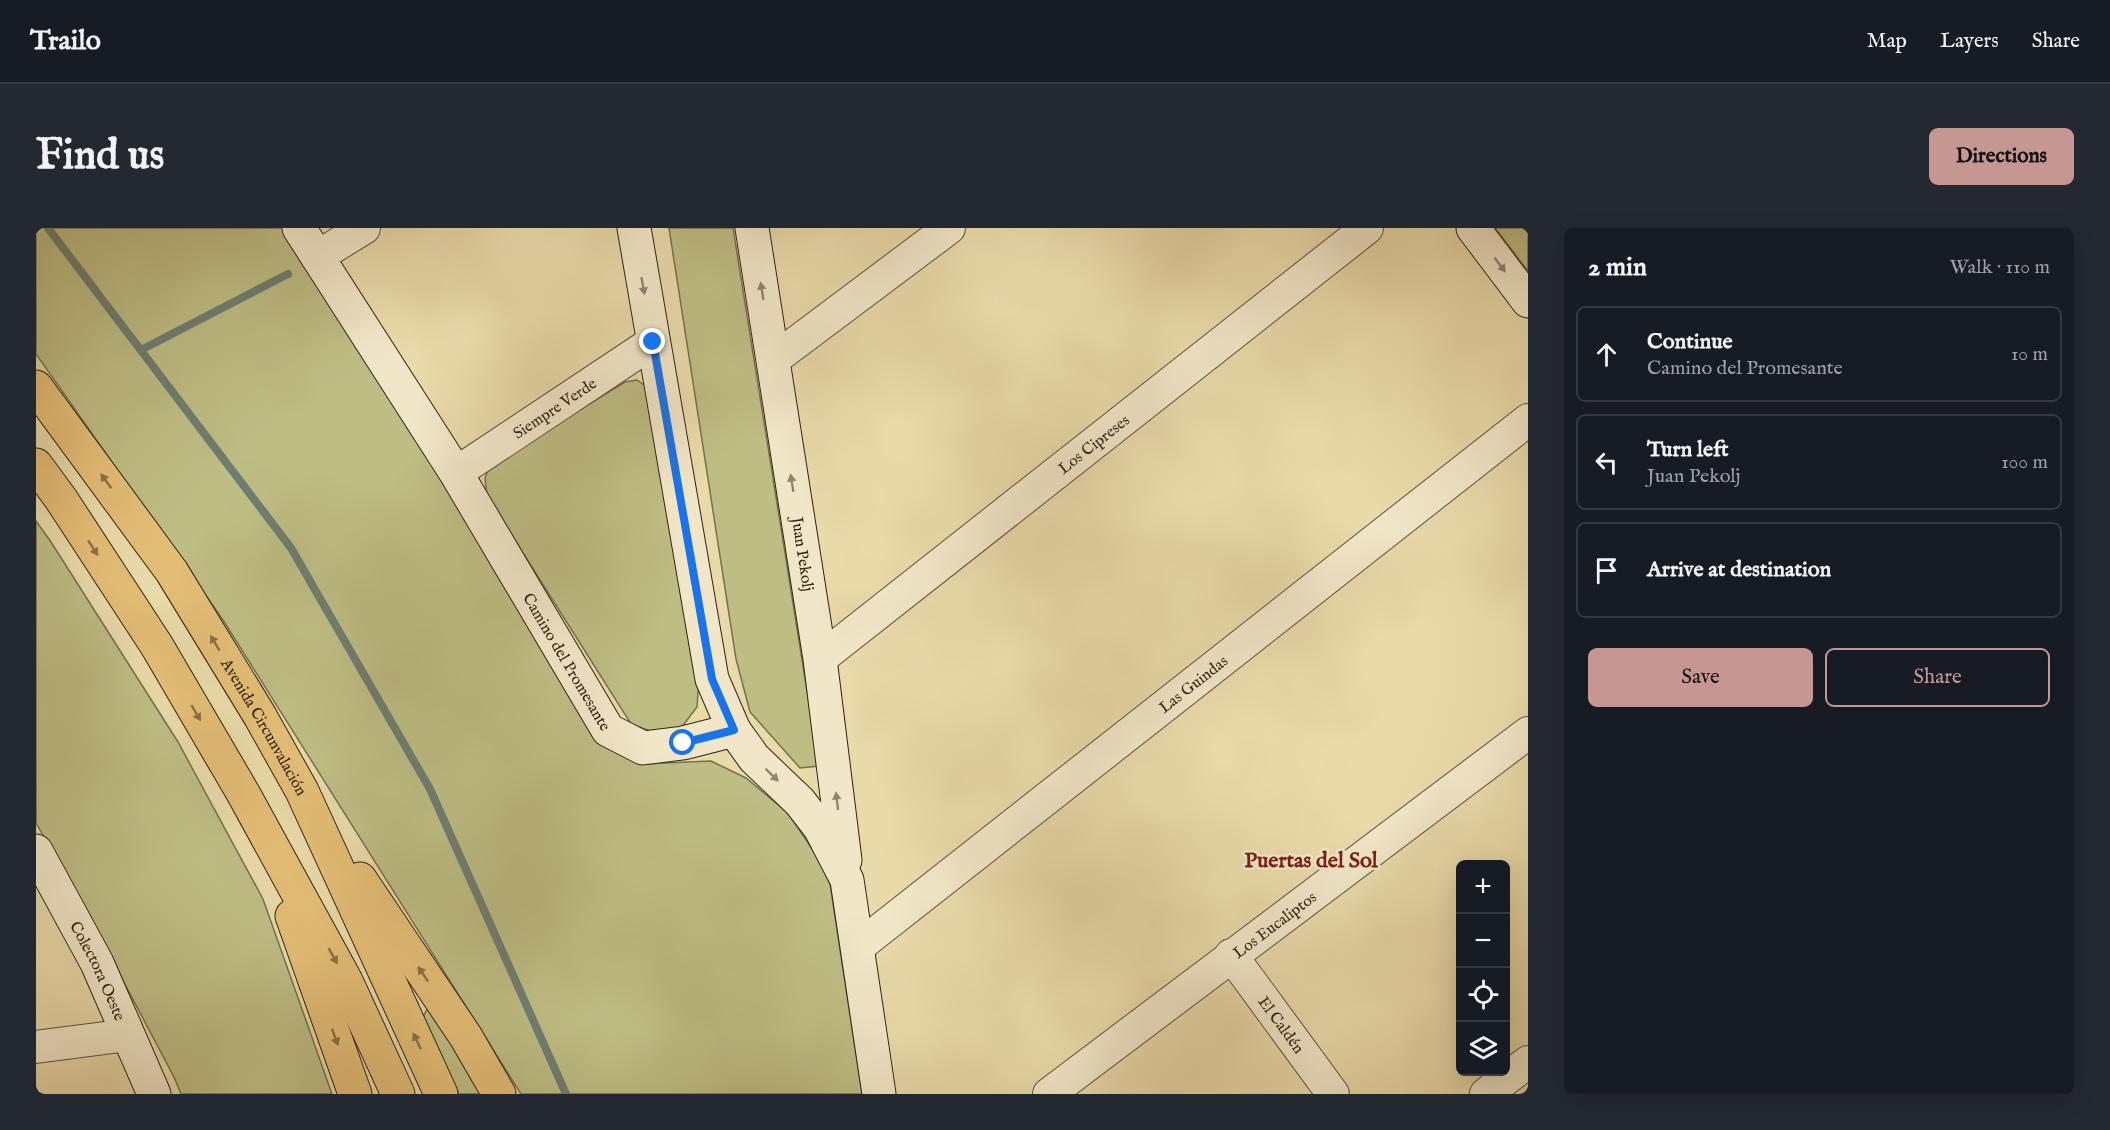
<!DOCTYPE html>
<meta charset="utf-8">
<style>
:root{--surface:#171b24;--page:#242831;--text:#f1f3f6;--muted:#9ea1a6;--line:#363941;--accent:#c59692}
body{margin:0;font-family:"IM FELL English",serif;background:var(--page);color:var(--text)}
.controls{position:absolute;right:18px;bottom:18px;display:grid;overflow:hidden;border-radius:9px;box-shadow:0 6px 24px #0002}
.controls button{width:54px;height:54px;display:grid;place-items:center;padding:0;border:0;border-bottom:2px solid var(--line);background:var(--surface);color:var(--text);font:30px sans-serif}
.stop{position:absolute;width:18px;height:18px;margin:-14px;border:4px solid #1a73e8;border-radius:50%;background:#fff}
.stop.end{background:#1a73e8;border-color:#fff;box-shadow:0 2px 6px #0008}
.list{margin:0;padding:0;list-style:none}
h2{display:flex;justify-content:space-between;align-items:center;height:78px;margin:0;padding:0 24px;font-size:26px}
h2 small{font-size:20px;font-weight:400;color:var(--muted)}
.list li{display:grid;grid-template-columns:39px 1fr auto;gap:18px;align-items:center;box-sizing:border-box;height:96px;margin:0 12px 12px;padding:0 12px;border:2px solid var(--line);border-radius:9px}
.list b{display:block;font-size:22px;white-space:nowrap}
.list p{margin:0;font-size:20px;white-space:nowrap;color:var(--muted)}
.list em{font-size:20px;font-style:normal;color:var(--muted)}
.actions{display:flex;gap:12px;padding:18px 24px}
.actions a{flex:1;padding:14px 0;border:2px solid var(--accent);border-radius:9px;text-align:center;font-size:21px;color:var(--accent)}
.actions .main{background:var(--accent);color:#111}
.icon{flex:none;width:33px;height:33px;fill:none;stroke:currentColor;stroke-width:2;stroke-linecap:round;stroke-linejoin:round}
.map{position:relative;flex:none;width:1492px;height:866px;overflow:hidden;border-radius:9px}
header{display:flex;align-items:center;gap:36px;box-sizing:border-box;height:84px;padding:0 30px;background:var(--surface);border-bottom:2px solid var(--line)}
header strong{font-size:28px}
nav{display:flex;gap:33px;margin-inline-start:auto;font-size:21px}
.intro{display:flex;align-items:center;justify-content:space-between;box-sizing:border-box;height:144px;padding:0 36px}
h1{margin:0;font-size:42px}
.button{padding:15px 27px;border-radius:9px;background:var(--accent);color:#111;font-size:21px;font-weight:700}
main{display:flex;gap:36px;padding:0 36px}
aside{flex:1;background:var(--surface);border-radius:9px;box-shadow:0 6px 24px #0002}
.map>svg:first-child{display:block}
.green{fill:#bebd84;stroke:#76704d;stroke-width:1.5}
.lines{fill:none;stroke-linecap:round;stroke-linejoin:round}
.stream{stroke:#6e7e72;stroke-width:8}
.street-casing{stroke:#5d513b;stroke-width:34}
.secondary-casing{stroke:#2e2316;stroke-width:35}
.highway-casing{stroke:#2e2316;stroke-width:35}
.street{stroke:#f1e7c8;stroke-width:32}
.secondary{stroke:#f1e7c8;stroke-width:33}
.highway{stroke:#e4bd75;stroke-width:33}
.oneway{fill:#90856f}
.oneway2{fill:#897046}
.route{stroke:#1a73e8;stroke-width:8}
.labels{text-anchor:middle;stroke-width:5;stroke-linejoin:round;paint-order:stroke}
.street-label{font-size:16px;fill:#2e2316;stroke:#f1e7c8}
.district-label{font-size:22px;font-weight:bold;fill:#7a1f14;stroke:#f1e7c8}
</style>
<header>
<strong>Trailo</strong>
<nav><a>Map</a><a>Layers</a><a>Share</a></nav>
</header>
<div class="intro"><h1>Find us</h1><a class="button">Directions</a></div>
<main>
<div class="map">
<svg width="1492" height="866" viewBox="0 0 1492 866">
<rect width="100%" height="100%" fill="#e9daaa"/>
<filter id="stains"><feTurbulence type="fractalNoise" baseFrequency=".00333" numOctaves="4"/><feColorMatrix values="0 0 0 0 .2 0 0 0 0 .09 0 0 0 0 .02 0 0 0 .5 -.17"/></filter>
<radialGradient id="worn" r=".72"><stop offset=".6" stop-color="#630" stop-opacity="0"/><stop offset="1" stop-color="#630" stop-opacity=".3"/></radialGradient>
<path class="green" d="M0 0H247L574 520 605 536 675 533 710 550 752 585 785 634 794 656 826 866H485L187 392 0 126Z
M633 0H697L783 538 764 540 714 484 700 431Z
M1459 0H1492V43Z
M601 152 611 159 663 451 661 479 645 500 617 504 595 496 451 268 449 250 454 237 589 154Z
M0 293 15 314 142 514 227 671 296 866H145L138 849 57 696 0 595Z
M394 775 454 866H423L387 789Z"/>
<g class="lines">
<path class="stream" d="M12 0 255 320 394 561 530 866
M105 122 252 46"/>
<g class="street-casing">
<g id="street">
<path d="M281 29 328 0"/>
<path d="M737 132 913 0"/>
<path id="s1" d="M420 245 617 114"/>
<path id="s2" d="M784 431 1331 0"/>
<path id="s3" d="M822 719 1492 192"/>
<path id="s4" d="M1195 727 1297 866"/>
<path d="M0 819 92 807"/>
<path id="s5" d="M1013 866 1492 505"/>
<path d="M1450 866 1492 834"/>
</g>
</g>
<g class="secondary-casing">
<g id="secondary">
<path id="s6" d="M263 0 420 245 572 502 607 520 647 515 698 502"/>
<path d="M598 0 676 451 698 502 718 530 764 574 784 600 811 652 843 866"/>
<path id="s7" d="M716 0 784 431 809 632"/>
<path d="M1437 0 1492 73"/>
<path id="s8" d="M0 623 61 735 118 866"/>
</g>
</g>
<g class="highway-casing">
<g id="highway">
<path id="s9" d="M0 159 136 344 224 488 266 563 405 866"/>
<path d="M0 237 25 271 121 418 207 565 310 753 362 866"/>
<path d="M324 651 430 809 463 866"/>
<path d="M256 688 319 866"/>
</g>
</g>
<use href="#street" class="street"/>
<use href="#secondary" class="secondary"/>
<use href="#highway" class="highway"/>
</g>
<defs><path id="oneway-solid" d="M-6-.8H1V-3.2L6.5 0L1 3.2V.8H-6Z" transform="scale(1.5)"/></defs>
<g class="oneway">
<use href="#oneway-solid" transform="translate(1464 37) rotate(53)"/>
<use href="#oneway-solid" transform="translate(607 58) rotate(80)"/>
<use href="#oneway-solid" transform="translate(726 63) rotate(-99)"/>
<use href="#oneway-solid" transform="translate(756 255) rotate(-99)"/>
<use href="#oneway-solid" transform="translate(736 547) rotate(44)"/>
<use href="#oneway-solid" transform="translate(801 573) rotate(-97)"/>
</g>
<g class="oneway2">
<use href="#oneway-solid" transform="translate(70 253) rotate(-126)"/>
<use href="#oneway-solid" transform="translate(57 320) rotate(57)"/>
<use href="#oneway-solid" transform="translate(179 415) rotate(-121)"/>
<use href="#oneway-solid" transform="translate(160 485) rotate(60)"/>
<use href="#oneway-solid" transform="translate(297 728) rotate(61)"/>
<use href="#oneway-solid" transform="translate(387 746) rotate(-124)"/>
<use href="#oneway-solid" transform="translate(299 809) rotate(70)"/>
<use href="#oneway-solid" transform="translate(381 813) rotate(-115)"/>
</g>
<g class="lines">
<path class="route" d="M617 114 676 451 698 502 647 515"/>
</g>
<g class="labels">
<g class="street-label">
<text dy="6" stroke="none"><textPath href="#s1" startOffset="118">Siempre Verde</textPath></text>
<text dy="6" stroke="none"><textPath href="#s2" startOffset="348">Los Cipreses</textPath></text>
<text dy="6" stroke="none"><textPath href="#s7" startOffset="330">Juan Pekolj</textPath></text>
<text dy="6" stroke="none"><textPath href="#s6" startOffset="510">Camino del Promesante</textPath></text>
<text dy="6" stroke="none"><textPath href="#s3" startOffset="426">Las Guindas</textPath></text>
<text dy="6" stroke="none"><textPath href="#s9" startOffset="410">Avenida Circunvalación</textPath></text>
<text dy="6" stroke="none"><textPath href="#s5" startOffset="282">Los Eucaliptos</textPath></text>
<text dy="6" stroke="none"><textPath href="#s8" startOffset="135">Colectora Oeste</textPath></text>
<text dy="6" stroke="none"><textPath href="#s4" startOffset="86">El Caldén</textPath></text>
</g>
<g class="district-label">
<text x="1275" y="639">Puertas del Sol</text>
</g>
</g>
<rect width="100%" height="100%" filter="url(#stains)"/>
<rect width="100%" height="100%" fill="url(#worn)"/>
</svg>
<div class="controls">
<button>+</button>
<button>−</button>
<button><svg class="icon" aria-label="locate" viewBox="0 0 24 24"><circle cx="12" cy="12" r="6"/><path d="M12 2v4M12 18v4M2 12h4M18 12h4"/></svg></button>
<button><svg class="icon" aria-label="layers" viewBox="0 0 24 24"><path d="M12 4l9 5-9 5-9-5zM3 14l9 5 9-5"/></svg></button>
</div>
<div class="stop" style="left:647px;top:515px"></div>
<div class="stop end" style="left:617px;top:114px"></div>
</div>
<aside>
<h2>2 min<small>Walk · 110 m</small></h2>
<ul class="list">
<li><svg class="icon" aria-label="ahead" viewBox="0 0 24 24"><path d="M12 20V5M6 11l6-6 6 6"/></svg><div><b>Continue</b><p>Camino del Promesante</p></div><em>10 m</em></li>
<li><svg class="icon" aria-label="left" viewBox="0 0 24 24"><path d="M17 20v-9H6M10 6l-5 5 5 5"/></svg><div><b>Turn left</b><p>Juan Pekolj</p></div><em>100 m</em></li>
<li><svg class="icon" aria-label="arrive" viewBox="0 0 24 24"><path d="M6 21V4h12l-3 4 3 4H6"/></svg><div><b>Arrive at destination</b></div></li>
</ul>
<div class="actions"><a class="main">Save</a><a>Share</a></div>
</aside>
</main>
